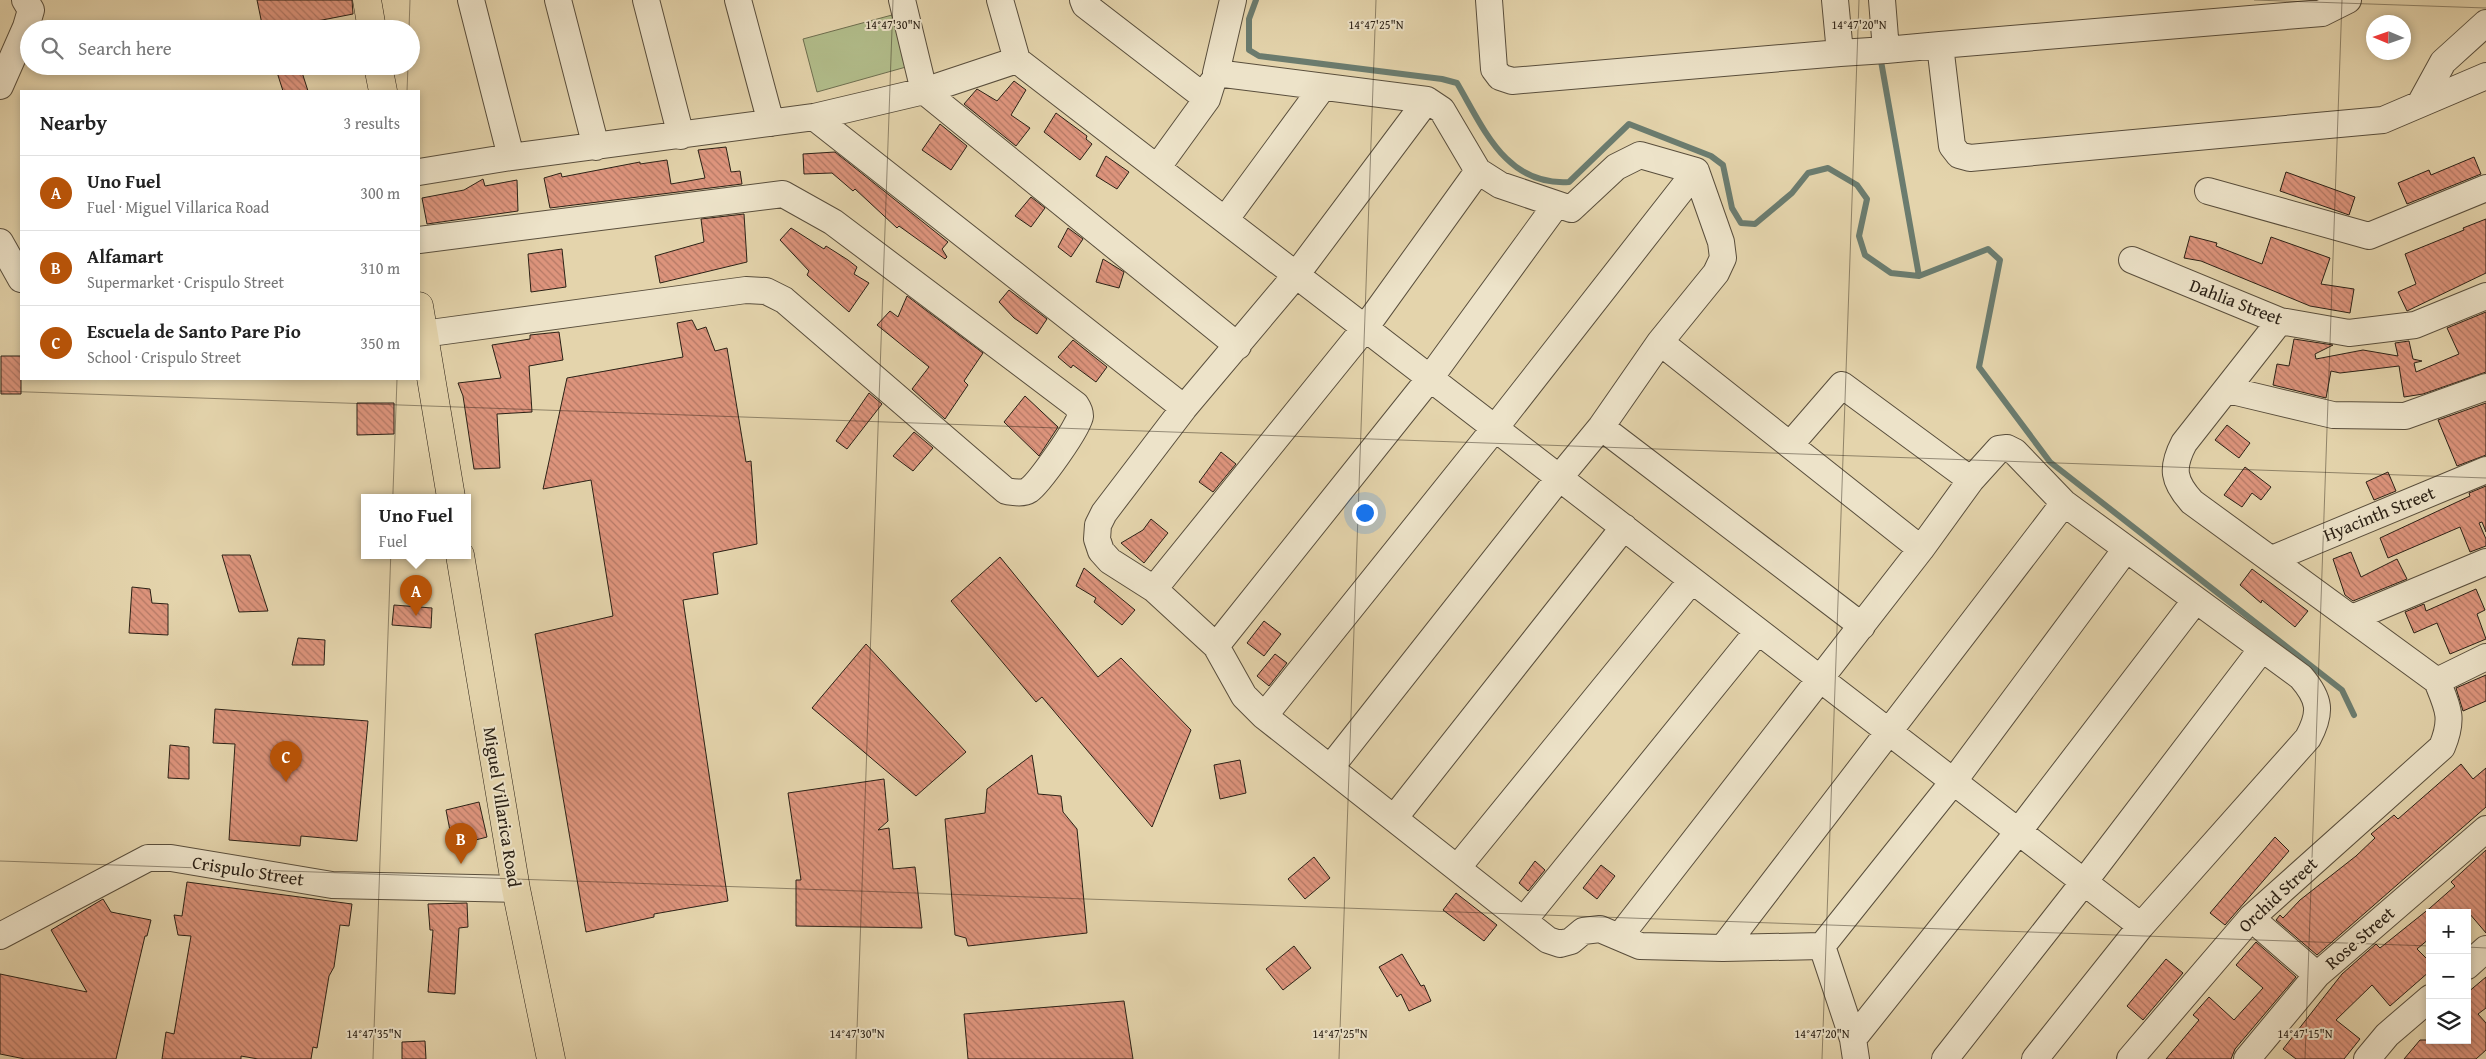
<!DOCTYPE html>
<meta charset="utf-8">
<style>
:root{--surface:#fff;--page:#f2f2f2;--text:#222;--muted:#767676;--line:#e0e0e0;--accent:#b45309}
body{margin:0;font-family:"Gentium Book Plus",serif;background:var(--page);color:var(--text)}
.controls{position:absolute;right:15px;bottom:15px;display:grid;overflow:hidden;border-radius:0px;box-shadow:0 2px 8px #0003}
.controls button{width:45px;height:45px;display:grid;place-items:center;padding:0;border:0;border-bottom:1px solid var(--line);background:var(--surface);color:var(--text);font:25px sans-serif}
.compass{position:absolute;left:2366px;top:15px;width:45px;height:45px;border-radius:50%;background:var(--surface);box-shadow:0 2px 8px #0003;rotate:272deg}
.you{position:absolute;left:1364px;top:512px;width:18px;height:18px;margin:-12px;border:4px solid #fff;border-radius:50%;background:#1a73e8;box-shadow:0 0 0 8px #1a73e833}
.badge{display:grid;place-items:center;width:32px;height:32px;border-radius:50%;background:var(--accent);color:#fff;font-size:16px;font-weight:700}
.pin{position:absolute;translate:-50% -41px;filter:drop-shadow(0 1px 2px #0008)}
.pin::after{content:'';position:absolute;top:26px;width:18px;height:15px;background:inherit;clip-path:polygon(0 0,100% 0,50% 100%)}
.popup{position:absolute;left:361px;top:494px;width:110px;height:65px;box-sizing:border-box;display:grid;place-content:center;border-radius:0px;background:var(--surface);filter:drop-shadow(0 1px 4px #0005);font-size:16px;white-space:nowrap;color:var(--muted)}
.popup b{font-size:19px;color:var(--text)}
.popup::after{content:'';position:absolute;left:50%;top:100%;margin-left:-10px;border:10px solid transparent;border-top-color:var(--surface)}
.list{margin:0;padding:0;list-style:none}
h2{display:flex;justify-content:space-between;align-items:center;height:65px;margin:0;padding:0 20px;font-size:21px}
h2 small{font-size:16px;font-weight:400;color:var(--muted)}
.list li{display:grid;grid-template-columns:32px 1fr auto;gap:15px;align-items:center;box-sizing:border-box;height:75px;padding:0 20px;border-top:1px solid var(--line)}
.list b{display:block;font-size:19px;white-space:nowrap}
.list p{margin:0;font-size:16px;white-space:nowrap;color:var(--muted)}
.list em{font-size:16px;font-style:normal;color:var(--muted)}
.icon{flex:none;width:28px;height:28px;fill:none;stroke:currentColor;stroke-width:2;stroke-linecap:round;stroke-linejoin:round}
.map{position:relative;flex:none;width:2486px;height:1059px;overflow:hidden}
.search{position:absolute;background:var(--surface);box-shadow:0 2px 8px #0003;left:20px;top:20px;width:400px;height:55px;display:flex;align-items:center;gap:12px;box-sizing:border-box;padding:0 18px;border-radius:28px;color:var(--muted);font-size:19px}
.panel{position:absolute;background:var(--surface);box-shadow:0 2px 8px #0003;left:20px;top:90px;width:400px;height:290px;border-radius:0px}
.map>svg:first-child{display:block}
.pitch{fill:#b2bd8b;stroke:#6e6f50}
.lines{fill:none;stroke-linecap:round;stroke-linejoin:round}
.stream{stroke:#6b7c6f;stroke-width:6}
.building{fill:url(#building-back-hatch);stroke:#2b2116}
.minor-casing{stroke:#594e3c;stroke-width:28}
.major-casing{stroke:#2b2116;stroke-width:29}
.minor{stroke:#ede3c9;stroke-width:26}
.major{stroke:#e4d4ac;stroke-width:28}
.ticks{fill:none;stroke:#2b2116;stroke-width:1;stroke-opacity:0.45}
.labels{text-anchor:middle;stroke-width:4;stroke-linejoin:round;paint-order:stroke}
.street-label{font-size:18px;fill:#2b2116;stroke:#ede3c9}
.ticks-label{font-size:12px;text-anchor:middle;fill:#2b2116;stroke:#ede3c9;stroke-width:4;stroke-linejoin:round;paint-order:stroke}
</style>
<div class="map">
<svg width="2486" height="1059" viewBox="0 0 2486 1059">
<defs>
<pattern id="building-back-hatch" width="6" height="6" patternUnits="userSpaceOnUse" patternTransform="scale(1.25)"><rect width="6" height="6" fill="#dd947c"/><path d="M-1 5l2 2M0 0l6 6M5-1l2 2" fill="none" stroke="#b37865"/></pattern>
</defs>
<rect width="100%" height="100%" fill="#e4d4ac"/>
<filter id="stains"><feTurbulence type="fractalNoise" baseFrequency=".004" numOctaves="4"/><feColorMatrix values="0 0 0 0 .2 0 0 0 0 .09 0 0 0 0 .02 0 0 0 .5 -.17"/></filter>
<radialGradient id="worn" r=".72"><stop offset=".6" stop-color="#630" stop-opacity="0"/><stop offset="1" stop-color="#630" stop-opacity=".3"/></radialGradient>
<path class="pitch" d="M892 15 906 67 817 92 803 39Z"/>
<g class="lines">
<path class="stream" d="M1256 0 1249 19V50L1259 56 1442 79 1457 83C1484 129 1506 186 1569 182L1629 124 1711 156 1723 165 1732 208 1741 223 1755 224 1792 193 1808 173 1828 168 1857 185 1867 199 1859 236 1865 255 1891 273 1919 276 1988 249 2000 260 1979 367 2050 462 2342 690 2354 715
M1881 61 1919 276"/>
</g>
<path class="building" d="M257 0H352L353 14 276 29H263Z
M275 66H300L308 91H283Z
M1014 81 1026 90 1011 115 1030 128 1016 146 964 104 977 89 997 101Z
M1056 113 1087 136 1086 139 1092 144 1080 160 1044 132Z
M940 124 967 146 951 170 922 150Z
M726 147 731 172 740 171 742 184 550 208 544 178 561 173 562 177 640 162V164L667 160 671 184 705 178 698 150Z
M835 152 948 242 942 249 947 257 945 259 899 226 897 228 855 189 853 191 832 173 804 174 803 154Z
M1106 156 1129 172 1117 189 1096 176Z
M2474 157 2481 174 2407 204 2398 183 2429 170 2431 175Z
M2286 172 2355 197 2349 215 2280 191Z
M483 179 485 186 517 180 518 211 427 224 422 198 464 190Z
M1031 197 1045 208 1031 227 1015 216Z
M744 214 747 262 660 283 655 256 704 242 701 219Z
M2486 219V273L2407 311 2398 292 2416 284 2405 254 2464 230 2463 228Z
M791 228 824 249 826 246 848 260 857 267 854 274 869 283 849 312 807 275 809 271 780 240Z
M1068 228 1083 239 1071 257 1058 247Z
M2190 236 2217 243 2216 246 2262 264 2271 237 2330 258 2321 284 2354 289 2350 313 2310 306 2201 261 2184 258Z
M562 249 566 287 531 292 528 254Z
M1103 259 1124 272 1119 288 1096 282Z
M1009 290 1047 319 1037 334 1014 318 999 302Z
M907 296 983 353 964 381 968 385 945 419 912 389 929 367 877 325 890 311 898 317Z
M2486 312V372L2423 394 2404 397 2399 366 2340 373 2331 371 2326 398 2273 385 2277 364 2289 366 2294 339 2333 345 2315 354 2316 359 2363 350 2398 356 2395 343 2409 341 2413 359 2422 361 2414 363 2416 372 2459 354 2447 328Z
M692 320 697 330 706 327 715 351 727 348 746 462 751 461 757 544 713 553 718 594 683 600 728 901 654 914V917L586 932 535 634 613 616 591 480 543 489 567 378 683 357 677 323Z
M559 332 563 360 529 366 532 412 497 414 500 468 474 469 463 396 458 383 501 378 492 345 530 339V335Z
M1073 340 1107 367 1096 382 1073 365 1071 368 1058 357Z
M1 356H21V394H1Z
M869 393 882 404 847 449 836 441Z
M1025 396 1058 427 1039 456 1004 422Z
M357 403H394V434L357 435Z
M2486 403V455L2457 466 2438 420Z
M2227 425 2250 443 2239 458 2215 440Z
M914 432 933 448 913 471 893 456Z
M1221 452 1236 464 1213 492 1199 482Z
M2245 467 2271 487 2261 500 2252 493 2242 507 2224 495Z
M2388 472 2396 491 2374 500 2366 482Z
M2486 486V532L2482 522 2479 523 2486 539V546L2470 552 2460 527 2388 558 2380 538 2470 496 2469 493Z
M1151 519 1168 533 1144 563 1121 543 1143 530Z
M2351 552 2361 577 2397 559 2407 579 2353 601 2345 595 2333 559Z
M222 555H250L268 611 239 612Z
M1000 557 1098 677 1121 658 1191 730 1152 827 1042 697 1036 702 951 601Z
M1084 568 1135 610 1122 625 1094 602 1096 598 1076 586Z
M2252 569 2308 611 2295 627 2262 600 2261 603 2240 585Z
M132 587 150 589 152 603 168 604V635L129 633Z
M2476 589 2485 610 2477 614 2486 639 2450 654 2437 623 2414 633 2405 612 2424 604 2426 611Z
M394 605 432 608 431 628 392 625Z
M1264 621 1281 634 1264 656 1247 643Z
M298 638 325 640 324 665H292Z
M866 644 966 752 916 796 812 708Z
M1275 654 1287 663 1269 686 1257 676Z
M2486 675V701L2463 711 2456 688Z
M215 709 368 721 357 841 301 836 300 846 229 840 235 744 213 743Z
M170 745 189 747V779L168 778Z
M1032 755 1038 794 1061 796 1063 812 1077 829 1087 933 968 946 966 938 955 935 945 819 985 813 987 789Z
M1240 760 1246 793 1220 799 1214 765Z
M2461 764 2473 779 2486 768V807L2317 955 2276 920 2280 915 2283 918 2300 900 2356 856 2375 838 2371 834 2394 815 2398 819Z
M884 779 888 821 878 830 889 828 893 869 915 867 922 928 796 926V880H801L788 793Z
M479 802 487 837 453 846 446 810Z
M2275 837 2289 851 2225 925 2210 913Z
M2486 850V933L2469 913H2430V938L2417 949 2430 962V971L2390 1006 2372 985 2336 1020 2360 1039 2344 1059H2296L2283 1049 2342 974 2376 944 2380 948 2430 908 2455 886 2451 882Z
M1314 857 1330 878 1305 899 1288 879Z
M1535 861 1545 870 1528 891 1519 883Z
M1601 865 1615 876 1597 899 1583 888Z
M187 882 352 904 349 926 340 925 334 967 329 976 317 1048 313 1047 311 1059H258L241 1056V1059H162L166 1032 174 1034 191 936 178 935 174 915 182 916Z
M1456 893 1497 925 1484 941 1443 910Z
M103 899 111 912 151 920 147 936H145L116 1059H25L0 1054V974L87 992 51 930Z
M467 903 468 927 459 928 455 994 428 992 433 930H430L428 904Z
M2256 942 2296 977 2235 1049 2231 1059H2166L2199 1020 2193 1015 2209 997 2234 1020 2263 988 2236 965Z
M1294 946 1311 968 1283 990 1266 969Z
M1402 954 1421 986 1424 985 1431 1001 1409 1011 1401 994 1397 997 1379 967Z
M2166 959 2183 973 2143 1020 2127 1006Z
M2486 977V1008L2478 1014 2486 1023V1050L2476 1059H2404L2420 1040H2467V993Z
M1124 1001 1133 1059H968L964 1014Z
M425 1041 426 1059H402V1042Z"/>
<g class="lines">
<g class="minor-casing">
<path id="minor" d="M471 0 511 157
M558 0 596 147
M646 0 681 136
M738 0 771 123
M902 0 924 91 1238 346
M1000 0 1017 60
M1083 0 1085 5 1207 99
M1233 0 1216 73 1427 100 1442 110 1478 171 1500 185 1571 209 1616 167 1640 155 1696 171 1721 242 1723 258 1716 273 1660 342 1601 427 1559 478 1331 767
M1489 0 1494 69 1500 77 1512 81 1840 53 1835 0
M1940 45 2322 13 2348 0
M1886 50 1940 45 1952 146 1959 155 1970 158 2383 120 2486 76
M1840 53 1886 50 1882 0
M0 86 26 27 31 10 25 0
M1427 100 1296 275 1184 408 1104 513 1098 525 1097 539 1101 551 1110 561 1154 589 1216 646 1244 696 1264 716 1548 940 1560 944 1571 941 1583 931 1600 929 1640 946 1723 948 1822 946 1853 1039 1856 1059
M2420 104 2443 62 2486 23
M814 117 1184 408
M1157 168 1207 99 1212 83
M419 172 511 157 814 117 924 91 1017 60 2141 926
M2208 191 2369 236 2486 188
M1225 220 1322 88
M419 240 783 194 833 222 1076 405C1078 408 1080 412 1080 416 1079 427 1039 483 1029 490 1023 494 1013 492 1006 491L784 300 766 291 746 290 423 334
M0 242 21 279
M2132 260 2280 321 2349 333 2415 325 2486 296
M1660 342 1921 549
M2228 390 2333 415 2405 416 2486 387
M1601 427 1862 626
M1790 445 1842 385 1971 480
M2272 559 2486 470
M1154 589 1365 328 1478 171
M2352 618 2486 562
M1216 646 1430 378 1556 205
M2437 681 2486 657
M1264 716 1495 428 1696 171
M1395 817 1624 527
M1458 867 1692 580
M2251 918 2317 975
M1524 920 1758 631
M0 936 148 858H171L332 885 516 889
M1620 936 1921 549 1971 480 1999 449 2007 448 2015 452 2064 503 2301 677C2320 699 2322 712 2308 738L2141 926 2035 1059
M1822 946 1953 782 2126 549
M1723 948 2064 503
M2467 966 2486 949
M1853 1039 2018 832 2195 601
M1945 1059 2084 882 2261 650
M2130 1059 2251 918 2442 747C2454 718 2448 708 2437 681L2192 502C2173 481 2171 468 2184 443L2280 321
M2247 1059 2317 975 2486 829
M2367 1059 2387 1035 2430 998"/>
</g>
<g class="major-casing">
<path id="major" d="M367 0 372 29
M378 66 383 91
M419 306 451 497
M460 555 516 889 551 1059"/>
</g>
<use href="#minor" class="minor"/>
<use href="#major" class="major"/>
</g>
<path class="ticks" d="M2254 0 2486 8M409 29 410 0M407 91 408 66M0 391 2486 478M0 861 2430 946M2467 947 2486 948M373 1059 397 379M856 1059 893 0M1339 1059 1376 0M1822 1059 1859 0M2305 1059 2342 0"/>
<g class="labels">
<g class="street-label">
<text transform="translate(2236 302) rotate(21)" y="6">Dahlia Street</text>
<text transform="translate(2379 514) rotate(-22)" y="6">Hyacinth Street</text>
<text transform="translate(502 807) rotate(81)" y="6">Miguel Villarica Road</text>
<text transform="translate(248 871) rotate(9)" y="6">Crispulo Street</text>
<text transform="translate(2278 895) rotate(-43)" y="6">Orchid Street</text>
<text transform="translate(2360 938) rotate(-41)" y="6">Rose Street</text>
</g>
</g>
<g class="ticks-label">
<text x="893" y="29">14°47'30"N</text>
<text x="1376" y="29">14°47'25"N</text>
<text x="1859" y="29">14°47'20"N</text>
<text x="374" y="1038">14°47'35"N</text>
<text x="857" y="1038">14°47'30"N</text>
<text x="1340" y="1038">14°47'25"N</text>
<text x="1822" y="1038">14°47'20"N</text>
<text x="2305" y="1038">14°47'15"N</text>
</g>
<rect width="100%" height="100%" filter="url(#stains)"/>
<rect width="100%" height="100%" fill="url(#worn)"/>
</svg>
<div class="controls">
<button>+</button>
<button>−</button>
<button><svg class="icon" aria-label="layers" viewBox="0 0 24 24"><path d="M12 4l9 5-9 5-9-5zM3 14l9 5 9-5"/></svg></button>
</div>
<svg class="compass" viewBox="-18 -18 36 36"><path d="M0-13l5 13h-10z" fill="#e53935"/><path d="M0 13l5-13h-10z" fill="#767676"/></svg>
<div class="you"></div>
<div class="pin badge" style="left:416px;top:616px">A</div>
<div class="popup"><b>Uno Fuel</b>Fuel</div>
<div class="pin badge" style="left:461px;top:864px">B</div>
<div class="pin badge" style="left:286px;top:782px">C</div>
<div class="search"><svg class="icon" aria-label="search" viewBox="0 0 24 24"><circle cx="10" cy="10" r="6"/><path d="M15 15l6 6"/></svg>Search here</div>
<section class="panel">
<h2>Nearby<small>3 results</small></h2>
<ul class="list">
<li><span class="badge">A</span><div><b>Uno Fuel</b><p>Fuel · Miguel Villarica Road</p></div><em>300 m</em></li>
<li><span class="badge">B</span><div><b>Alfamart</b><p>Supermarket · Crispulo Street</p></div><em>310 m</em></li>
<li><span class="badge">C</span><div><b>Escuela de Santo Pare Pio</b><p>School · Crispulo Street</p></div><em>350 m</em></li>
</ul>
</section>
</div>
